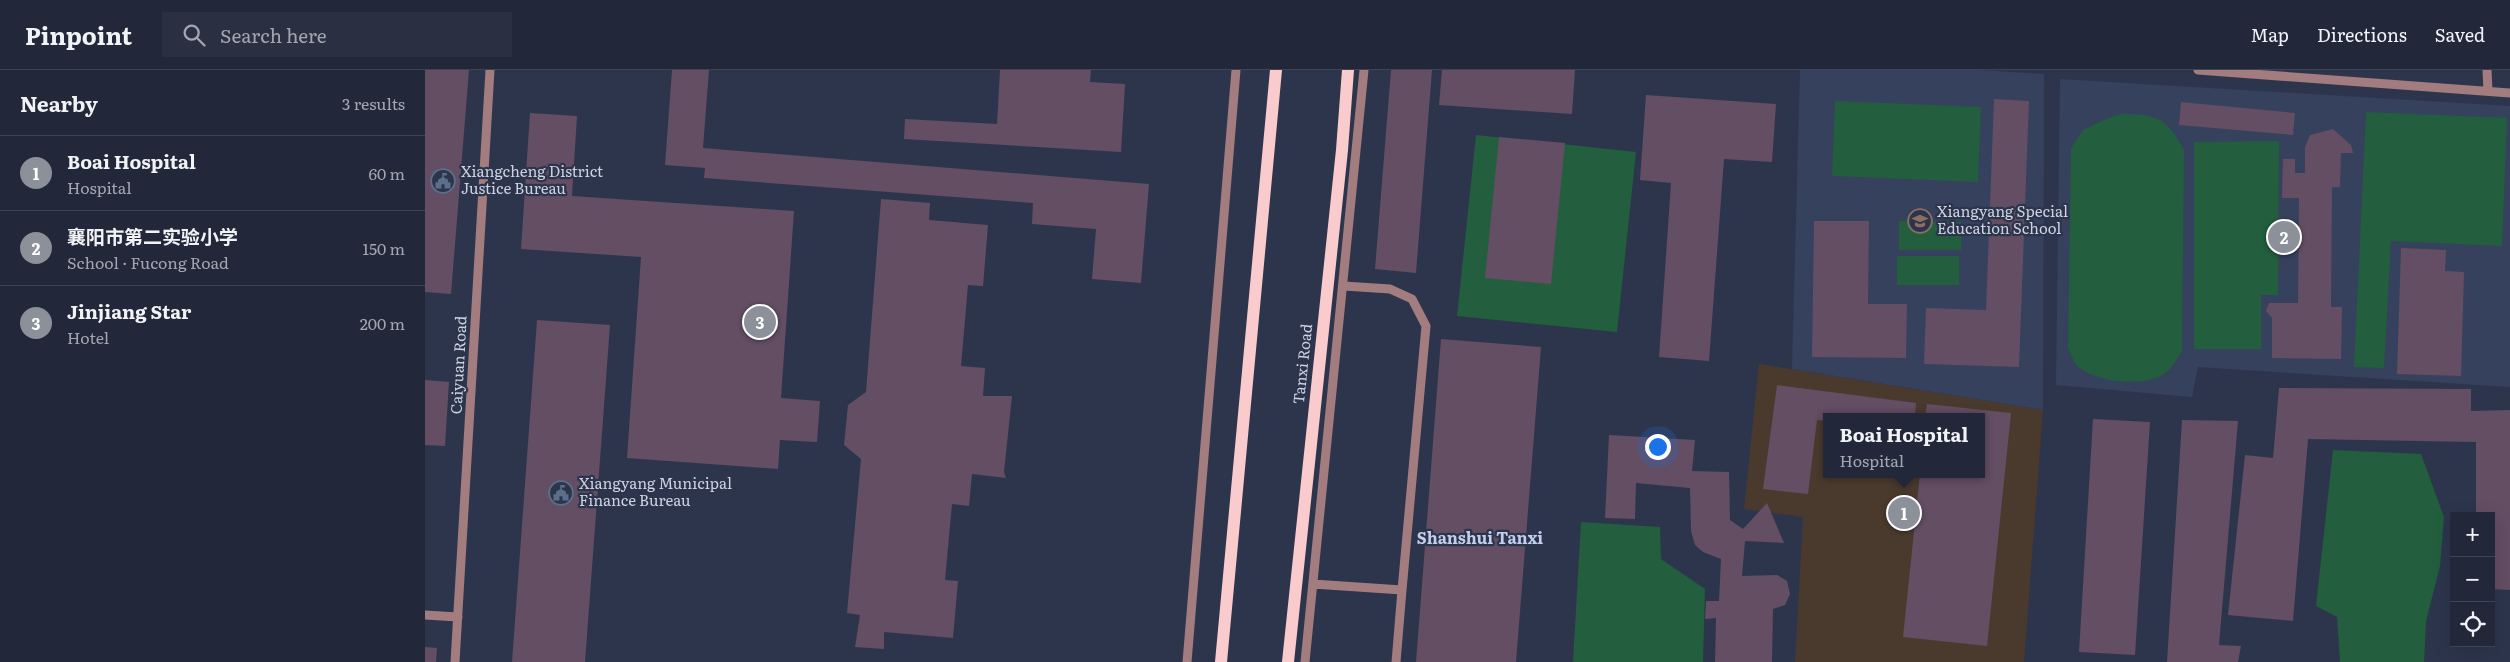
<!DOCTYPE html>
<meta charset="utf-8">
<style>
:root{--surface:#22283a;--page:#2a3042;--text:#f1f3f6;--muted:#a2a6af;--line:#3f4454;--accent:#8c9099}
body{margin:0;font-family:Literata,"Noto Sans SC",serif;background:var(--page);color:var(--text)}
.controls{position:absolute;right:15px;bottom:15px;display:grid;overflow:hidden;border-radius:0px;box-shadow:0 5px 20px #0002}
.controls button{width:45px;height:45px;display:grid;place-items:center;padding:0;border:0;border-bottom:1px solid var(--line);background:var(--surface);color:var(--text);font:25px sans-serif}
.you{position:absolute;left:1232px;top:376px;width:18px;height:18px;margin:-12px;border:4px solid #fff;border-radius:50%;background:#1a73e8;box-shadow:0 0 0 8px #1a73e833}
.badge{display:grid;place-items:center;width:32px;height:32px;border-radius:50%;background:var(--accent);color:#fff;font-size:16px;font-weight:700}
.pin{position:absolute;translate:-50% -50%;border:2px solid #fff;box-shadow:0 1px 5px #0006}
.popup{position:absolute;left:1398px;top:343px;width:162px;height:65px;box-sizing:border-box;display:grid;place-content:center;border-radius:0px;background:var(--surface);filter:drop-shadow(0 1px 4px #0005);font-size:16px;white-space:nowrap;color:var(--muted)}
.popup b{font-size:19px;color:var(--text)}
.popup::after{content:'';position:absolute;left:50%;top:100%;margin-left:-10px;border:10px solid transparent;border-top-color:var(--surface)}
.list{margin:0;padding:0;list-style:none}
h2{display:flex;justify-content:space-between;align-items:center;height:65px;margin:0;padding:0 20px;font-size:21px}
h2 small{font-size:16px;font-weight:400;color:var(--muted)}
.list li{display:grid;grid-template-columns:32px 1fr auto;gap:15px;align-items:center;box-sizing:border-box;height:75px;padding:0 20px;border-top:1px solid var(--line)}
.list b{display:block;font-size:19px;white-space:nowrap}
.list p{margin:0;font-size:16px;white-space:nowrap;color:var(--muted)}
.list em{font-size:16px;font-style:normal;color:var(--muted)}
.icon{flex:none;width:28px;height:28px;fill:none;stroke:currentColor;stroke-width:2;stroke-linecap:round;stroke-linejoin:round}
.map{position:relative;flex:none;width:2085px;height:592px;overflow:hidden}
header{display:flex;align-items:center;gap:30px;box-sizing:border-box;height:70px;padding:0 25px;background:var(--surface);border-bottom:1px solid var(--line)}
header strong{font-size:24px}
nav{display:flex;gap:28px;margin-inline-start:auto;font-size:18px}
.search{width:350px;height:45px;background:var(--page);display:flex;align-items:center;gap:12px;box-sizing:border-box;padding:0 18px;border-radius:0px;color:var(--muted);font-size:19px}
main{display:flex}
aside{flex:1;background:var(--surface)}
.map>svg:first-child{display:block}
.built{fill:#36415d}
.medical{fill:#4a3a2e;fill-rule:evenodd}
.green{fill:#235e3e}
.building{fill:#634e63}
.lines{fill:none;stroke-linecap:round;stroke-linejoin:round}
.minor{stroke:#a27c7e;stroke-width:9}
.major{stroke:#facbcc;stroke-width:12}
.labels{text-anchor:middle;stroke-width:4.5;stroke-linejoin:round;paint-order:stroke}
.poi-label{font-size:15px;fill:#ccd2e1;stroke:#2d354d;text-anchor:start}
.street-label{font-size:15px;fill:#ccd2e1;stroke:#2d354d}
.neighbourhood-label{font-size:16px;font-weight:bold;fill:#c2ceec;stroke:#2d354d}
</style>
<header>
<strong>Pinpoint</strong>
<div class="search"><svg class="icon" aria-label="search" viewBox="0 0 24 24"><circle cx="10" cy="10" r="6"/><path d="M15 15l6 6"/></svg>Search here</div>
<nav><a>Map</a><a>Directions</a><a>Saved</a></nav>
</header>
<main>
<aside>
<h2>Nearby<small>3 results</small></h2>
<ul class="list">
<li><span class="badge">1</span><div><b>Boai Hospital</b><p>Hospital</p></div><em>60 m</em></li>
<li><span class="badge">2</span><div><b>襄阳市第二实验小学</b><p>School · Fucong Road</p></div><em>150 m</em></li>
<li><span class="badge">3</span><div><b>Jinjiang Star</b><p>Hotel</p></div><em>200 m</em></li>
</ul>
</aside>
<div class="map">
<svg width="2085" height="592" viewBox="0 0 2085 592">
<rect width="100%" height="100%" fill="#2d354d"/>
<path class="built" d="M1375 0H1554L1619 4 1618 340 1367 299Z
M1635 9 2085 36V317L1773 297 1767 327 1631 315Z"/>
<path class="medical" d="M1334 294 1618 340 1599 592H1370L1378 447 1319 439ZM1402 347H1556V404H1402Z"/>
<path class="green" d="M1410 31 1556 37 1553 112 1407 106Z
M1941 42 2082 48 2077 176 1966 171 1959 298 1929 297Z
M1696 44C1732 44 1742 48 1759 80L1757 281C1751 291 1745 302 1734 307 1711 316 1674 312 1655 298 1649 295 1646 284 1643 278L1646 78 1658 60 1681 49Z
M1051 65 1211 82 1192 262 1032 246Z
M1854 71 1853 225H1836V279H1769V72Z
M1474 151 1536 152V180H1474Z
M1472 186H1534V215H1472Z
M1908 380 1996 384 2019 447 2015 496 2001 551 1999 592H1915L1912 547 1891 536Z
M1156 452 1235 457 1236 489 1280 519 1278 592H1148Z"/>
<path class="building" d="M0 0H44L26 224 0 222Z
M247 0H284L278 78 724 114 716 213 667 209 671 159 607 154 608 133 279 108 280 98 240 95Z
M575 0H666L665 12 700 14 696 82 479 69 480 49 572 54Z
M966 0H1007L991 203 950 199Z
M1017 0H1150L1147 44 1014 35Z
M1221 25 1351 34 1347 92 1299 89 1284 291 1234 287 1246 113 1215 110Z
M1569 29 1604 31 1594 297 1499 294 1501 238 1561 240Z
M1756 32 1870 43 1868 65 1754 55Z
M105 43 152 46 147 126 369 141 356 328 395 331 392 372 355 370 353 399 202 388 216 187 96 179Z
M1908 59 1926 75 1928 83H1916L1915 117H1907L1906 237H1917L1916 289 1847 288V248L1841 241 1844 233H1873L1874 128H1857L1858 89H1870V103H1880V77L1885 65Z
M1074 67 1140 73 1126 214 1060 208Z
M456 129 505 133 504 150 563 155 558 216 543 215 536 296 560 298 558 326H587L579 402 581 408 547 404 544 436 527 434 520 510 533 511 528 568 459 562V579L430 577 435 545 422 543 436 389 419 375 423 335 441 322Z
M1389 151H1444L1443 234H1482L1481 288 1387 287Z
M1976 178 2021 180 2020 201 2039 202 2036 306 1972 304Z
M112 250 185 255 160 592H87Z
M1016 269 1116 277 1091 592H991Z
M0 310 24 312 20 376 0 375Z
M1352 315 1491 333 1490 347H1402V351L1392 350 1383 424 1338 419Z
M1854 318 2046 319V341L2085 340V520L2066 519V446H2051V372L1883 369 1868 551 1803 545 1820 385 1848 388Z
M1502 334 1586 343 1562 576 1478 567 1495 404H1556V347H1500Z
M1668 349 1725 352 1710 585 1654 582Z
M1757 350 1813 351 1794 575 1816 576 1813 592H1742Z
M1184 365 1270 370 1267 401 1304 402 1305 450 1318 459 1342 433 1359 473 1320 471 1317 506 1352 505 1362 511 1365 524 1360 535 1348 539 1347 592H1290L1291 548 1280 549 1281 531H1294L1296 489 1278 482 1270 475 1266 461 1265 418 1211 413 1210 449 1180 448Z
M0 577 12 578 11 592H0Z"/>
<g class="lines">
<path class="minor" d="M1773 0 2085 23
M2062 0 2063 21
M888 514 977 520 1001 256 987 229 965 219 919 216
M0 545 33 547
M30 592 65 0
M762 592 811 0
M880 592 939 0
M971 592 977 520"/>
<path class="major" d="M796 592 851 0
M863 592 917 80 923 0"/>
</g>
<defs>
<g id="civic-ring" transform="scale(1.25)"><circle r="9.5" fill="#2d354d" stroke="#5c6f8a" stroke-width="1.5"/><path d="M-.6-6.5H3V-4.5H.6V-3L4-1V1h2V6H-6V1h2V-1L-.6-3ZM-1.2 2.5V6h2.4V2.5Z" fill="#5c6f8a"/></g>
<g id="school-ring" transform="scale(1.25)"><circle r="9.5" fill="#2d354d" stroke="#8d6e63" stroke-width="1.5"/><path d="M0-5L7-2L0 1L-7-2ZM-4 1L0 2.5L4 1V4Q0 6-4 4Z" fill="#8d6e63"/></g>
</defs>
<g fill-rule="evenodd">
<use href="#civic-ring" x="18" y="111"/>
<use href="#school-ring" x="1495" y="151"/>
<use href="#civic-ring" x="136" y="423"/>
</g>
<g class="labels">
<g class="poi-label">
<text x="36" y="107">Xiangcheng District<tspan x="36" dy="17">Justice Bureau</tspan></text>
<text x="1512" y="147">Xiangyang Special<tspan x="1512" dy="17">Education School</tspan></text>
<text x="154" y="419">Xiangyang Municipal<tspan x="154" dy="17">Finance Bureau</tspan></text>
</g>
<g class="street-label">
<text transform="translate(878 294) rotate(-84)" y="5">Tanxi Road</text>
<text transform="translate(34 295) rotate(-87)" y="5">Caiyuan Road</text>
</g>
<g class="neighbourhood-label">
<text x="1055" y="474">Shanshui Tanxi</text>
</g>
</g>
</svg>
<div class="controls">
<button>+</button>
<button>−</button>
<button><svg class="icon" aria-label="locate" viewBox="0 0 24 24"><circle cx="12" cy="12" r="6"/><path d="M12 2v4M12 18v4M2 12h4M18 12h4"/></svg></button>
</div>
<div class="you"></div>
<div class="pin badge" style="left:1479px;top:443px">1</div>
<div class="popup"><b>Boai Hospital</b>Hospital</div>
<div class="pin badge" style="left:1859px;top:167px">2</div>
<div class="pin badge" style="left:335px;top:252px">3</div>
</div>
</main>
